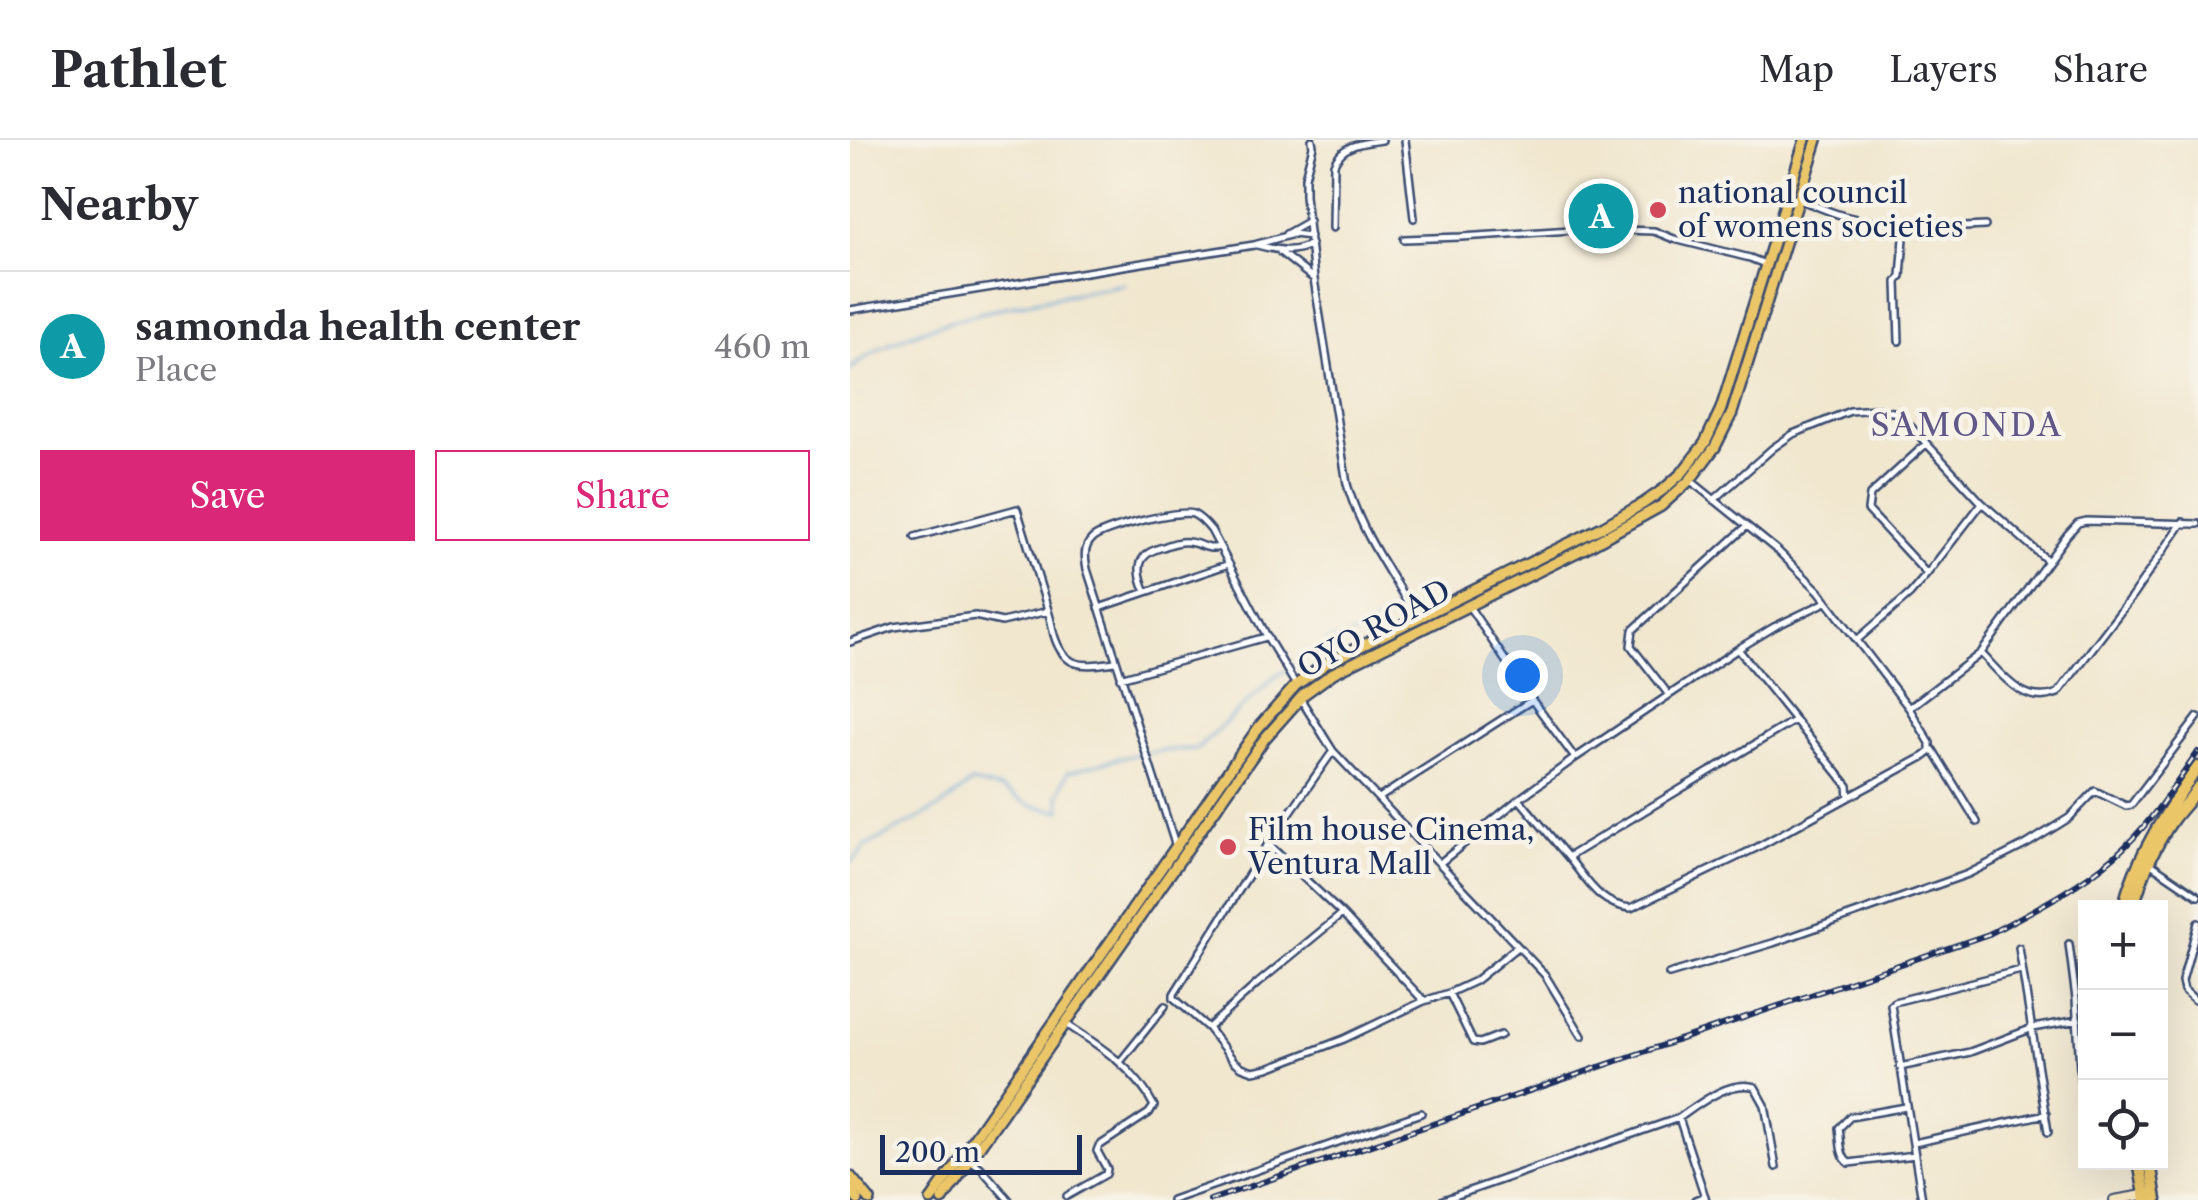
<!DOCTYPE html>
<meta charset="utf-8">
<style>
:root{--surface:#fff;--page:#f7f7f7;--text:#2b2b33;--muted:#7c7c81;--line:#e1e1e2;--accent:#db2777}
body{margin:0;font-family:"Libre Caslon Text",serif;background:var(--page);color:var(--text)}
.controls{position:absolute;right:30px;bottom:30px;display:grid;overflow:hidden;border-radius:0px;box-shadow:0 10px 40px #0002}
.controls button{width:90px;height:90px;display:grid;place-items:center;padding:0;border:0;border-bottom:2px solid var(--line);background:var(--surface);color:var(--text);font:50px sans-serif}
.scale{position:absolute;left:30px;bottom:25px;width:202px;box-sizing:border-box;padding-left:10px;border:5px solid #1b2f5e;border-top:0;font-size:28px;line-height:35px;white-space:nowrap;color:#1b2f5e;-webkit-text-stroke:8px #f7f3e8;paint-order:stroke}
.you{position:absolute;left:672px;top:535px;width:35px;height:35px;margin:-25px;border:8px solid #fff;border-radius:50%;background:#1a73e8;box-shadow:0 0 0 15px #1a73e833}
.badge{display:grid;place-items:center;width:65px;height:65px;border-radius:50%;background:var(--accent);color:#fff;font-size:32px;font-weight:700}
.pin{position:absolute;translate:-50% -50%;border:5px solid #fff;box-shadow:0 2px 10px #0006}
.list{margin:0;padding:0;list-style:none}
h2{display:flex;justify-content:space-between;align-items:center;height:130px;margin:0;padding:0 40px;font-size:42px}
h2 small{font-size:32px;font-weight:400;color:var(--muted)}
.list li{display:grid;grid-template-columns:65px 1fr auto;gap:30px;align-items:center;box-sizing:border-box;height:150px;padding:0 40px;border-top:2px solid var(--line)}
.list b{display:block;font-size:38px;white-space:nowrap}
.list p{margin:0;font-size:32px;white-space:nowrap;color:var(--muted)}
.list em{font-size:32px;font-style:normal;color:var(--muted)}
.actions{display:flex;gap:20px;padding:30px 40px}
.actions a{flex:1;padding:22px 0;border:2px solid var(--accent);border-radius:0px;text-align:center;font-size:35px;color:var(--accent)}
.actions .main{background:var(--accent);color:#fff}
.icon{flex:none;width:55px;height:55px;fill:none;stroke:currentColor;stroke-width:2;stroke-linecap:round;stroke-linejoin:round}
.map{position:relative;flex:none;width:1348px;height:1060px;overflow:hidden}
header{display:flex;align-items:center;gap:60px;box-sizing:border-box;height:140px;padding:0 50px;background:var(--surface);border-bottom:2px solid var(--line)}
header strong{font-size:48px}
nav{display:flex;gap:55px;margin-inline-start:auto;font-size:35px}
main{display:flex}
aside{flex:1;background:var(--surface)}
.map>svg:first-child{display:block}
.lines{fill:none;stroke-linecap:round;stroke-linejoin:round}
.stream{stroke:#65a5d8;stroke-width:2.5}
.street-casing{stroke:#3b4b6f;stroke-width:10}
.secondary-casing{stroke:#3b4b6f;stroke-width:12}
.primary-casing{stroke:#3b4b6f;stroke-width:14}
.highway-casing{stroke:#3b4b6f;stroke-width:15}
.street{stroke:#fff;stroke-width:5}
.secondary{stroke:#f7e8c3;stroke-width:8}
.primary{stroke:#ebc669;stroke-width:9}
.highway{stroke:#ebc669;stroke-width:10}
.rail-casing{stroke:#1b2f5e;stroke-width:6}
.rail{stroke:#f7f3e8;stroke-width:2.5;stroke-dasharray:8;stroke-linecap:butt}
.poi-dot{fill:#d1495b;stroke:#f7f3e8;stroke-width:4}
.labels{text-anchor:middle;stroke-width:9;stroke-linejoin:round;paint-order:stroke}
.poi-label{font-size:30px;fill:#1b2f5e;stroke:#f7f3e8;text-anchor:start}
.street-label{font-size:30px;fill:#1b2f5e;stroke:#f7f3e8}
.neighbourhood-label{font-size:32px;letter-spacing:2.5px;fill:#615889;stroke:#f7f3e8}
</style>
<header>
<strong>Pathlet</strong>
<nav><a>Map</a><a>Layers</a><a>Share</a></nav>
</header>
<main>
<aside>
<h2>Nearby<small></small></h2>
<ul class="list">
<li><span class="badge" style="background:#0f9aa8">A</span><div><b>samonda health center</b><p>Place</p></div><em>460 m</em></li>
</ul>
<div class="actions"><a class="main">Save</a><a>Share</a></div>
</aside>
<div class="map">
<svg width="1348" height="1060" viewBox="0 0 1348 1060">
<rect width="100%" height="100%" fill="#f7f3e8"/>
<filter id="ink" filterUnits="userSpaceOnUse"><feTurbulence type="fractalNoise" baseFrequency=".01" numOctaves="2"/><feDisplacementMap in="SourceGraphic" scale="20" xChannelSelector="R" yChannelSelector="G"/><feConvolveMatrix kernelMatrix="1 2 1 2 8 2 1 2 1" color-interpolation-filters="sRGB"/></filter>
<filter id="wash" filterUnits="userSpaceOnUse"><feTurbulence type="fractalNoise" baseFrequency=".0048" numOctaves="4" result="noise"/><feDisplacementMap in="SourceGraphic" scale="40" xChannelSelector="R" yChannelSelector="G"/><feGaussianBlur stdDeviation="2.25" result="paint"/><feColorMatrix in="noise" values="0 0 0 0 0 0 0 0 0 0 0 0 0 0 0 0 0 1.4 0 .05"/><feComposite in="paint" operator="in"/></filter>
<g filter="url(#wash)">
<rect width="100%" height="100%" fill="#f1e7cf"/>
<g class="lines">
<path class="stream" d="M0 230C52 179 203 158 276 144
M0 723 10 714 14 707 92 666 121 643 152 649 179 665 211 671 209 654 218 632C261 620 302 608 347 609L425 537 456 518 474 514 478 501 500 497 540 477"/>
</g>
</g>
<g filter="url(#ink)">
<g class="lines">
<g class="street-casing">
<path id="street" d="M462 0 463 6 455 37V55L464 139 497 344C511 393 541 434 567 478
M555 0 564 78
M950 60C965 65 979 72 994 76 1040 88 1088 89 1135 86
M483 88 484 24C492 4 513 3 532 0
M436 94 459 81
M554 99 611 97 737 89 804 91 824 99 900 118 915 124
M407 105C426 110 444 114 461 104
M430 112 464 139
M0 170 404 105 443 94 460 96
M1049 201 1047 142 1051 136 1055 86
M1076 304 1020 355 1018 370 1077 434 1132 363
M864 360 923 308 943 294 1000 271 1026 269 1048 273 1132 363 1198 421
M897 386 928 411 969 451 1059 568 1080 603V612L1075 616 999 657
M65 397 167 369 198 470
M296 452C286 429 286 414 313 407 321 404 329 401 338 402 351 403 356 411 370 407
M249 468 379 424
M1007 500 1060 454 1077 434
M0 502 44 487 125 476 152 482 198 471C201 479 202 487 204 495 215 531 235 526 265 522
M888 509 924 487 976 462
M1131 513C1152 535 1174 567 1208 553L1281 458 1333 382
M270 538 416 497
M819 555 781 506 783 490 897 386 840 340
M1059 568 1131 513 1217 395 1228 383 1236 381 1348 384
M1083 610 1127 682
M483 611 695 835 732 896
M529 658 682 560 618 465
M669 659 718 717 945 580 888 509 725 618
M418 704 324 854V858L358 888 408 843 492 774 418 704 483 611 450 558
M326 707 237 429C235 418 233 408 242 399 252 389 329 369 343 374 350 377 356 384 361 390L420 502 446 545
M718 717C737 740 749 765 781 768L906 708 999 657 998 646 945 580
M590 723 669 659 725 618 682 560
M1301 724 1348 756
M492 774 574 861
M1219 804 1226 859 1233 982
M1169 808 1198 992
M819 834 923 803 1118 734 1177 704 1219 678 1245 651 1276 666 1281 665 1348 577
M599 853 623 902 630 903 651 895
M1345 860 1334 850 1332 841 1348 783
M216 884C250 906 285 928 304 966L299 973 249 1006 247 1011 257 1029 256 1034 217 1056
M358 888 384 921 392 927 403 931 418 928 494 899 574 861 599 853 625 841 667 807
M270 922 315 866
M1050 927 1120 912 1183 888 1228 880
M1056 967 1000 977 989 988C991 999 989 1016 999 1023L1065 1015
M829 978 856 1060
M1064 1003 1196 974
M121 1020 131 1028 159 1060
M322 1060 571 973
M593 1060 829 978C849 964 880 939 905 947L915 965 926 1027
M845 1060 855 1056
M1072 1060 1041 865 1044 862 1171 830"/>
</g>
<g class="secondary-casing">
<path id="secondary" d="M1264 1060 1299 1054"/>
</g>
<g class="primary-casing">
<path id="primary" d="M0 1036 20 1060
M0 1050 8 1060
M81 1060 409 587 446 545 477 523 754 386 794 363 814 349 832 333 855 303 871 269 955 0
M92 1060 415 598 454 554 483 533 735 408 811 366 840 340 865 307 882 273 967 0"/>
</g>
<g class="highway-casing">
<path id="highway" d="M1273 768C1287 714 1317 671 1348 627
M1283 768C1291 737 1305 705 1323 679 1331 668 1341 659 1348 647
M1289 1022 1296 1060
M1300 1022 1306 1060"/>
</g>
<use href="#street" class="street"/>
<use href="#secondary" class="secondary"/>
<use href="#primary" class="primary"/>
<use href="#highway" class="highway"/>
<g class="rail-casing">
<path id="rail" d="M360 1060 1139 794C1182 771 1228 748 1265 716 1298 687 1323 648 1348 612"/>
</g>
<use href="#rail" class="rail"/>
</g>
</g>
<g class="poi-dot">
<circle cx="808" cy="70" r="10"/>
<circle cx="378" cy="707" r="10"/>
</g>
<g class="labels">
<g class="poi-label">
<text x="828" y="63">national council<tspan x="828" dy="34">of womens societies</tspan></text>
<text x="398" y="700">Film house Cinema,<tspan x="398" dy="34">Ventura Mall</tspan></text>
</g>
<g class="street-label">
<text transform="translate(524 489) rotate(-29)" y="10">OYO ROAD</text>
</g>
<g class="neighbourhood-label">
<text x="1117" y="296">SAMONDA</text>
</g>
</g>
</svg>
<div class="controls">
<button>+</button>
<button>−</button>
<button><svg class="icon" aria-label="locate" viewBox="0 0 24 24"><circle cx="12" cy="12" r="6"/><path d="M12 2v4M12 18v4M2 12h4M18 12h4"/></svg></button>
</div>
<div class="scale">200 m</div>
<div class="you"></div>
<div class="pin badge" style="left:751px;top:76px;background:#0f9aa8">A</div>
</div>
</main>
